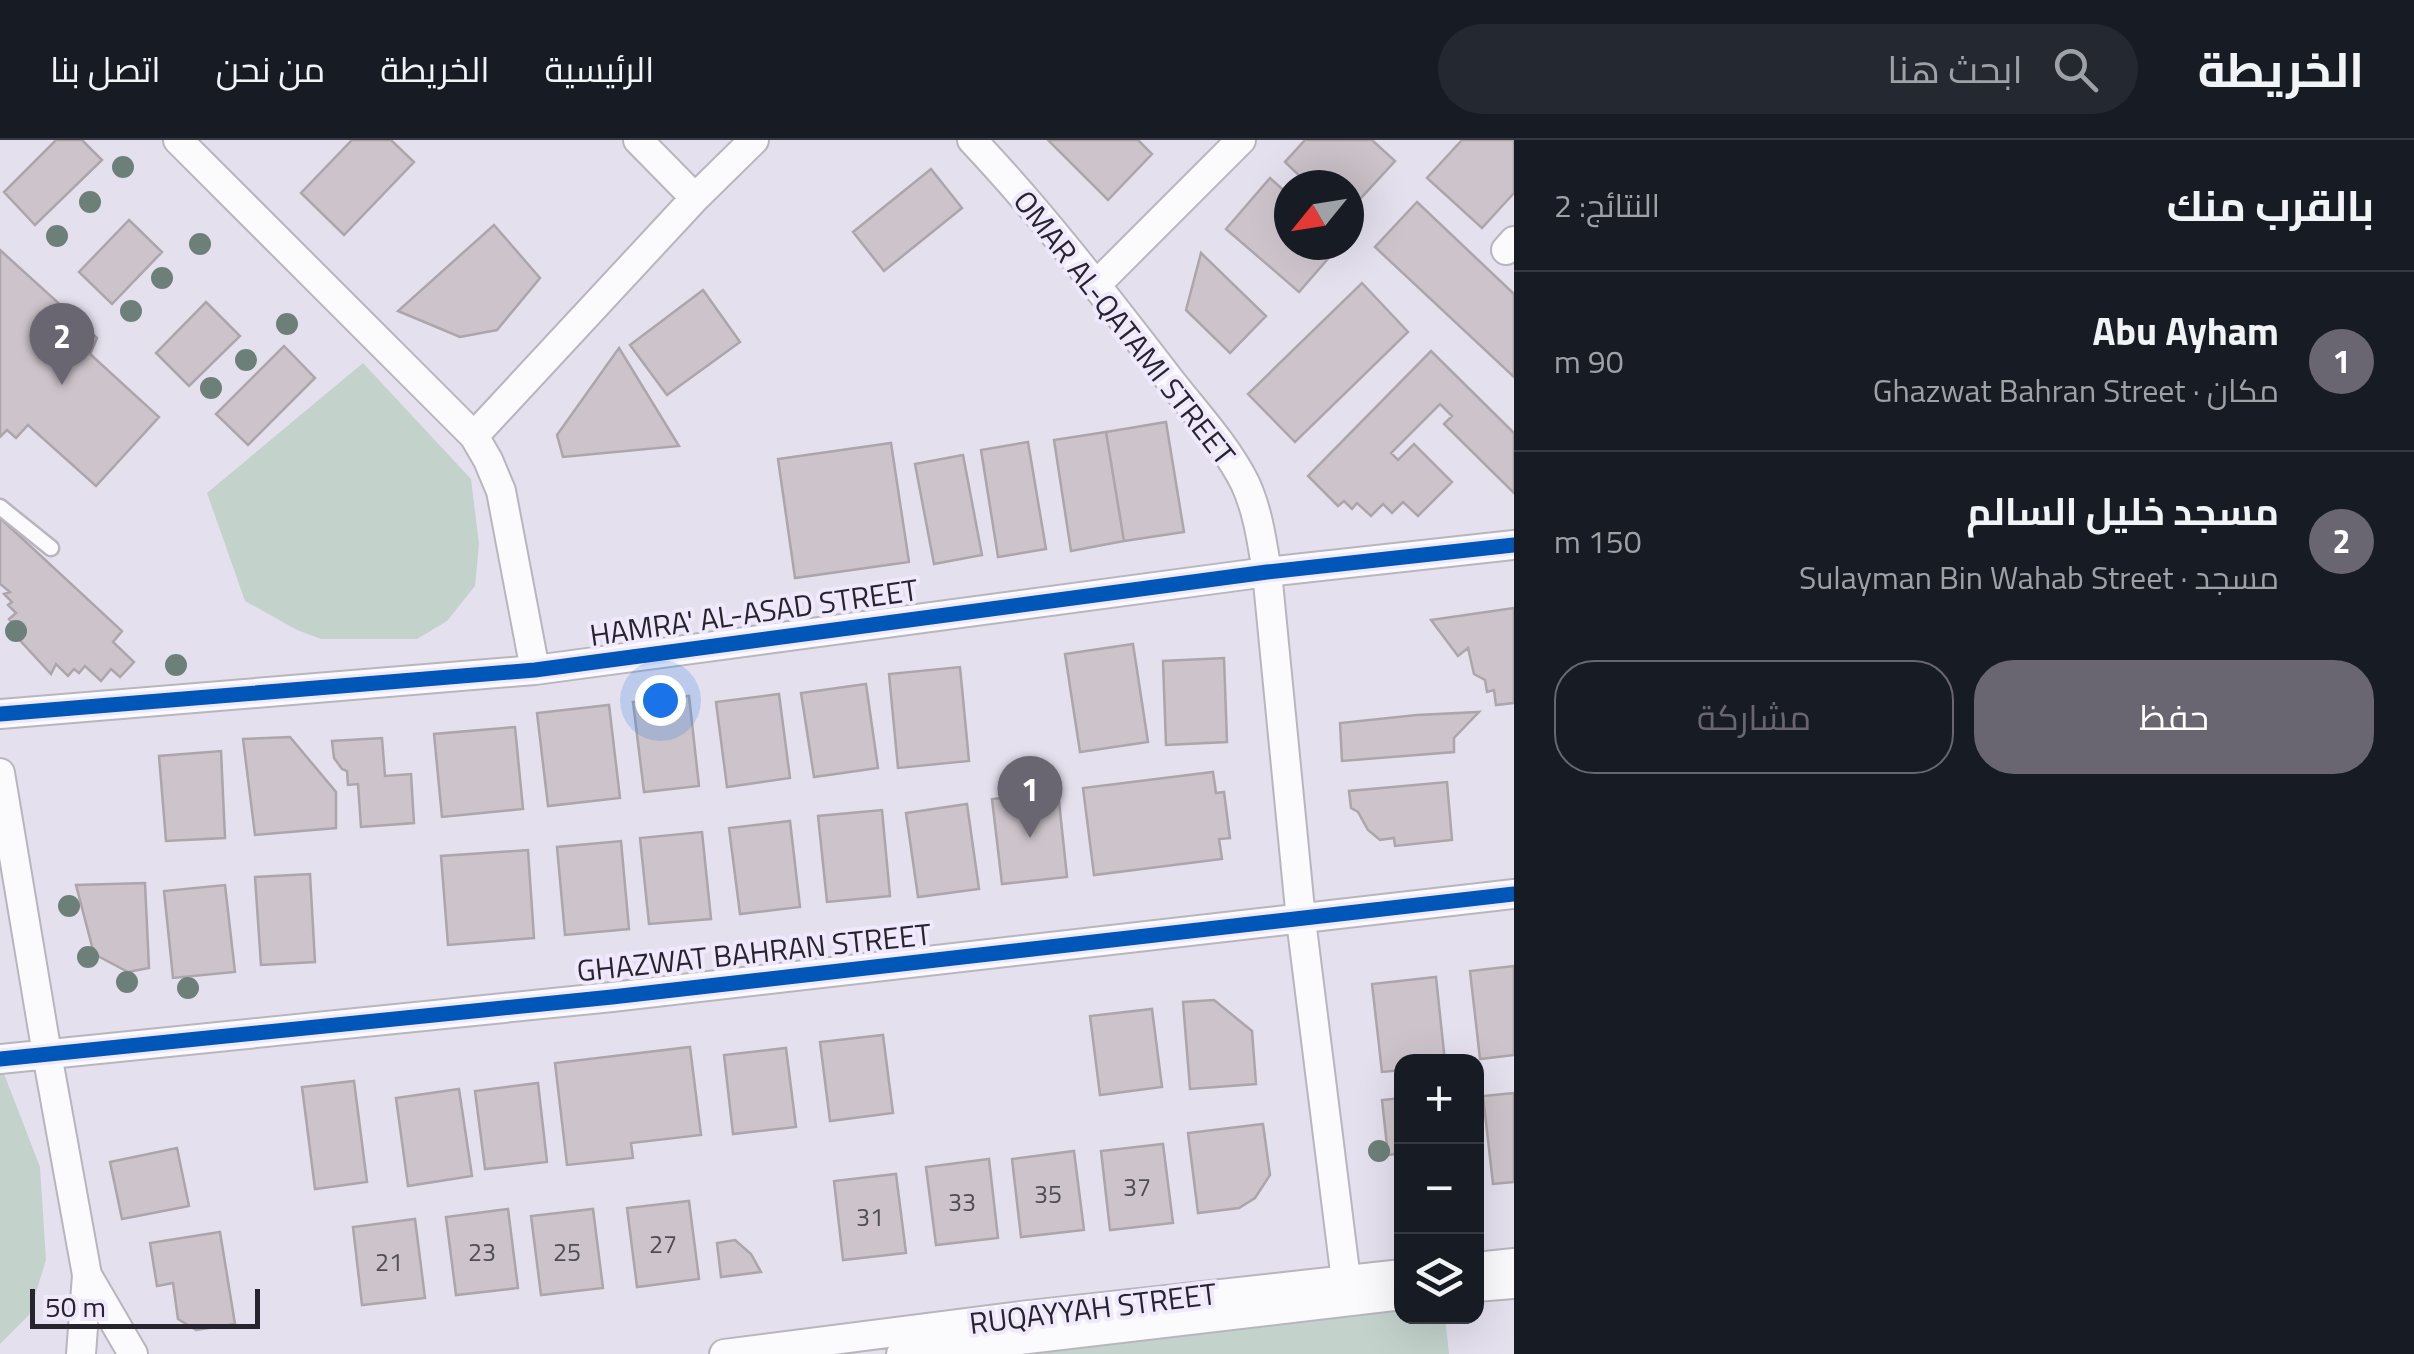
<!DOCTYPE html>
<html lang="ar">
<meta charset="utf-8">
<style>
:root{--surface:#171b24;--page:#242831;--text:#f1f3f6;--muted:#9ea1a6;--line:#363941;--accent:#6a6671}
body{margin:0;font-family:"Titillium Web",Cairo,sans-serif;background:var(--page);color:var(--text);direction:rtl}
.controls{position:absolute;right:30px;bottom:30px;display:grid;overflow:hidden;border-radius:20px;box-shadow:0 10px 40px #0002}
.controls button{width:90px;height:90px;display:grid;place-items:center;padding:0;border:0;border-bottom:2px solid var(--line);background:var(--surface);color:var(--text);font:50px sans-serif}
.compass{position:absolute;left:1274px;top:30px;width:90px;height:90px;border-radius:50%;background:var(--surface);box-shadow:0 10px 40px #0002;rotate:240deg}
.scale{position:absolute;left:30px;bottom:25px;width:230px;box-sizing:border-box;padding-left:10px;border:5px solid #27242d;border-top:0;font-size:28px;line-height:35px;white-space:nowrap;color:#27242d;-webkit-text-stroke:8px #f0e8fd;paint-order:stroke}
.you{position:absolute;left:660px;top:560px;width:35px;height:35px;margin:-25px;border:8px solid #fff;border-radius:50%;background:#1a73e8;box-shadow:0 0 0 15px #1a73e833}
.badge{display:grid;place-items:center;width:65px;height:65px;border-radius:50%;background:var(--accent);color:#fff;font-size:32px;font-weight:700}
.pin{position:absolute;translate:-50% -82px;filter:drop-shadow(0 2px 5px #0008)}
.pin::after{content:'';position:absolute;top:52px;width:35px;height:30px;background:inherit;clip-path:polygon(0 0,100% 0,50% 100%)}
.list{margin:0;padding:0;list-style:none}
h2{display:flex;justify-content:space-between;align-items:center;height:130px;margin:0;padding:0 40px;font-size:42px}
h2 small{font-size:32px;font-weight:400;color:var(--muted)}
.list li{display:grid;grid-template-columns:65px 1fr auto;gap:30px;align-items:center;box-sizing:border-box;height:180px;padding:0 40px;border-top:2px solid var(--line)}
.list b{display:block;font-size:38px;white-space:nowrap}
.list p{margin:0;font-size:32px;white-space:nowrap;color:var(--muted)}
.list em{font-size:32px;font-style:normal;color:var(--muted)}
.actions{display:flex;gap:20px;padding:30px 40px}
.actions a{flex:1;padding:22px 0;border:2px solid var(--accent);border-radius:40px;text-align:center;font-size:35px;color:var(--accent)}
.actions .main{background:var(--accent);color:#fff}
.icon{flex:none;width:55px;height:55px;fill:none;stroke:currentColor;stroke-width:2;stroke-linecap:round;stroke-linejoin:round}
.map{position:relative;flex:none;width:1514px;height:1214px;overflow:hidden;direction:ltr}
header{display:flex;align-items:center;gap:60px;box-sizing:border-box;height:140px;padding:0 50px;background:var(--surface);border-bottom:2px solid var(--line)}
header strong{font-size:48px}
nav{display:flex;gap:55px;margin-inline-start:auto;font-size:35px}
.search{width:700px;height:90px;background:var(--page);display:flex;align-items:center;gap:25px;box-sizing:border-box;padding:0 35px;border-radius:55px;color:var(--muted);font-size:38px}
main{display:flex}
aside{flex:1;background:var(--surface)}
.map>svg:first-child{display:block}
.green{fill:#c3d3cc}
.building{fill:#ccc4ca;stroke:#aca5aa;stroke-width:2.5}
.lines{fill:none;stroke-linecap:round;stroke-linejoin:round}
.service-casing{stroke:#b8b5bf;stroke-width:19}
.minor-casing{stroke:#b8b5bf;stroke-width:32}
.service{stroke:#fbfafc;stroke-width:14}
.minor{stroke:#fbfafc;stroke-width:28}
.cycleway-casing{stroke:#f0e8fd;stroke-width:21}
.cycleway{stroke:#0057b8;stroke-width:15}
.tree{fill:#6c8079}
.labels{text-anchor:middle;stroke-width:8;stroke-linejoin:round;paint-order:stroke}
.number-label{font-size:25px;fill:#504c54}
.street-label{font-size:30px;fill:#27242d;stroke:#f0e8fd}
</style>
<header>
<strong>الخريطة</strong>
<div class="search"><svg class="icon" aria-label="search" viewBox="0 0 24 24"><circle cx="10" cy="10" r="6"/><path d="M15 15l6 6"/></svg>ابحث هنا</div>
<nav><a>الرئيسية</a><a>الخريطة</a><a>من نحن</a><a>اتصل بنا</a></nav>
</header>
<main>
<aside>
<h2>بالقرب منك<small>النتائج: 2</small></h2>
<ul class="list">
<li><span class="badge">1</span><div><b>Abu Ayham</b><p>مكان · Ghazwat Bahran Street</p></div><em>90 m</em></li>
<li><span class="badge">2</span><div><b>مسجد خليل السالم</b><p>مسجد · Sulayman Bin Wahab Street</p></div><em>150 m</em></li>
</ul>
<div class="actions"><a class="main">حفظ</a><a>مشاركة</a></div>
</aside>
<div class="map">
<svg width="1514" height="1214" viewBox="0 0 1514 1214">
<rect width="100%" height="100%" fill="#e5e0ee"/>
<path class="green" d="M363 223 471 339 479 404 475 446 447 481 417 499H321L297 490 245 461 207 353Z
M0 931H3L40 1027 46 1120 29 1175 0 1204Z
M1401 1165 1402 1176 1445 1177 1449 1214H975Z"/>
<path class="building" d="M56 0H82L102 20 35 85 4 52Z
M352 0H391L414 22 344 95 301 53Z
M1048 0H1138L1152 14 1108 60Z
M1305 0H1372L1395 21 1349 71V45H1309L1285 22Z
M1462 0H1514V53L1482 88 1427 38Z
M931 29 962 68 884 131 853 92Z
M1270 38 1289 55V105H1340L1299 152 1226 89Z
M1417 62 1514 154V237L1375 107Z
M129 80 162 112 112 164 79 132Z
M494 85 540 138 497 190 460 197 398 171Z
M0 110 97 198 90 214 159 277 96 346 28 285 16 298 7 290 0 297Z
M1201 113 1266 176 1230 213 1186 170Z
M1362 143 1408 192 1295 302 1248 254Z
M703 150 740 202 667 255 630 205Z
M206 162 240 196 189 246 156 213Z
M284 206 315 238 248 305 216 274Z
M619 208 679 306 563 317 557 295Z
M1431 211 1514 293V353L1444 284 1452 276 1440 264 1391 313 1398 320 1414 304 1452 342 1418 376 1403 362 1392 373 1383 364 1371 376 1357 363 1352 369 1344 361 1338 366 1308 336Z
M1166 282 1184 392 1124 401 1106 292Z
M1106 292 1124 401 1071 411 1054 300Z
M1028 302 1046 409 998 417 981 310Z
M891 303 909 422 795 438 778 319Z
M963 315 982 415 934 424 915 324Z
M0 378 122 491 113 502 134 522 120 537 111 529 101 541 85 526 79 533 74 529 68 536 56 524 51 534 14 494 19 490 9 479 16 473 8 465 12 462 4 454 10 452 0 444Z
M1514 468V563L1496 565 1494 550 1487 552 1485 540 1474 534 1468 508 1458 516 1431 480Z
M1133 504 1148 602 1080 612 1065 514Z
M1224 518 1227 602 1166 605 1163 521Z
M960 527 969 621 898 628 889 534Z
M866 544 878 628 814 637 801 553Z
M779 554 790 638 727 647 716 562Z
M689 556 699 646 644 652 633 562Z
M609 565 620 658 548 666 537 573Z
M1479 572 1454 598V612L1342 621 1340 583 1417 575Z
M515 587 523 669 442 677 434 594Z
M290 597 336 652V688L255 695 243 599Z
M382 598 385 636 411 634 414 683 361 687 358 644 348 645 347 631 342 629 334 618 332 601Z
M221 611 225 698 166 701 159 616Z
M1213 632 1216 653 1224 652 1230 698 1219 699 1222 719 1094 735 1083 648Z
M1447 642 1452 700 1395 706 1394 698 1380 700 1368 690 1358 672 1351 668 1349 651Z
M1058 652 1067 737 1002 744 992 659Z
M1058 652 1067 737 1002 744 992 659Z
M967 664 979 749 918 757 906 673Z
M882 670 890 756 827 762 818 676Z
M790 681 800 767 740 774 729 688Z
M702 692 711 779 649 784 640 698Z
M621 701 629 789 565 795 557 707Z
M528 710 534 798 448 805 441 716Z
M310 734 315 822 261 825 255 737Z
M145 743 149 828 128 832 94 814 76 745Z
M225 745 235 832 173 838 164 751Z
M1514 826V915L1480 919 1470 831Z
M1436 837 1445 922H1402V930L1382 932 1372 844Z
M1214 860 1252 891 1256 944 1190 949 1183 862Z
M1152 869 1162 947 1100 955 1090 876Z
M883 895 893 973 830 981 820 902Z
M690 907 701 995 631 1003 633 1018 567 1025 555 923Z
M786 908 796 987 733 994 724 915Z
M354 941 367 1042 315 1049 302 947Z
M538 943 547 1022 485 1029 475 951Z
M459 949 472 1036 408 1046 396 958Z
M1514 953V1042L1493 1044 1483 956Z
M1402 958V1013L1388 1015 1382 960Z
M1263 984 1270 1035 1255 1058 1239 1068 1198 1073 1188 993Z
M1163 1004 1173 1083 1110 1090 1101 1011Z
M177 1008 189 1066 122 1079 110 1022Z
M1074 1011 1084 1090 1021 1097 1012 1019Z
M989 1019 998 1098 936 1105 926 1027Z
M896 1034 906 1113 843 1120 834 1041Z
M689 1061 699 1139 637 1147 627 1068Z
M508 1069 518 1148 456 1155 446 1077Z
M593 1069 603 1148 541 1155 531 1076Z
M415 1079 425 1158 362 1165 353 1087Z
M220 1092 235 1184 196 1190 178 1179 173 1143 157 1146 150 1103Z
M735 1100 751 1114 761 1132 721 1137 717 1103Z"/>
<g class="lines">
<g class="service-casing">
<path id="service" d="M0 367 51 408"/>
</g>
<g class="minor-casing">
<path id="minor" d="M178 0 474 296 488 320 501 351 535 530
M638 0 695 58
M972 0C1040 72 1102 152 1163 231 1190 267 1225 303 1245 343 1258 371 1262 402 1267 432L1301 780 1344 1124 1347 1160
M1506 110 1514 101
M1096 145 1241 0
M474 296 695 58 754 0
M0 574 535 530 1267 432 1514 405
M0 633 47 914 87 1135 81 1214
M0 919 612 857 1514 754
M1476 1127 1514 1123
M87 1135 133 1214
M1476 1147 1514 1144
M724 1214 1020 1176 1402 1134
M901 1214 1402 1155"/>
</g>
<use href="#service" class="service"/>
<use href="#minor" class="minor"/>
<g class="cycleway-casing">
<path id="cycleway" d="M0 574 535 530 1267 432 1514 405
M0 919 612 857 1514 754"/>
</g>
<use href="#cycleway" class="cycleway"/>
</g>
<g class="tree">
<circle cx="123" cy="27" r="11"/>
<circle cx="90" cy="62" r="11"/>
<circle cx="57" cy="96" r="11"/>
<circle cx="200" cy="104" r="11"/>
<circle cx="162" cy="138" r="11"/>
<circle cx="131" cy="171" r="11"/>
<circle cx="287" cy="184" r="11"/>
<circle cx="246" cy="220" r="11"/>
<circle cx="211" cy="248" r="11"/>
<circle cx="16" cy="491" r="11"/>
<circle cx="176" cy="525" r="11"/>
<circle cx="69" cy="766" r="11"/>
<circle cx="88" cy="817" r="11"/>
<circle cx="127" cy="842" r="11"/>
<circle cx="188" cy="848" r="11"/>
<circle cx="1379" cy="1011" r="11"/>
</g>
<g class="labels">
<g class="number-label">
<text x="1137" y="1056">37</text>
<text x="1048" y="1063">35</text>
<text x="962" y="1071">33</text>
<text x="870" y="1086">31</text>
<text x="663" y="1113">27</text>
<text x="482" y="1121">23</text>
<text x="567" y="1121">25</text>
<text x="389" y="1131">21</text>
</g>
<g class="street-label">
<text transform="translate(1124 188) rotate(52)" y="10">OMAR AL-QATAMI STREET</text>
<text transform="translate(754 473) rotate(-8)" y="10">HAMRA' AL-ASAD STREET</text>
<text transform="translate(754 813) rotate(-6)" y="10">GHAZWAT BAHRAN STREET</text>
<text transform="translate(1093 1169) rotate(-7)" y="10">RUQAYYAH STREET</text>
</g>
</g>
</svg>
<div class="controls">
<button>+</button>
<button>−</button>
<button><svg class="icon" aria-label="layers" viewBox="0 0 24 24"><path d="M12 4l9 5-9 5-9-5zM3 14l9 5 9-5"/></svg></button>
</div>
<svg class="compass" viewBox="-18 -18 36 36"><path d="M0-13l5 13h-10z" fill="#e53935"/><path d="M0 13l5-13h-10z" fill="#9ea1a6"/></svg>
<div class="scale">50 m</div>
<div class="you"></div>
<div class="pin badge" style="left:1030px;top:698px">1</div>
<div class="pin badge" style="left:62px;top:245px">2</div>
</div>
</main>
